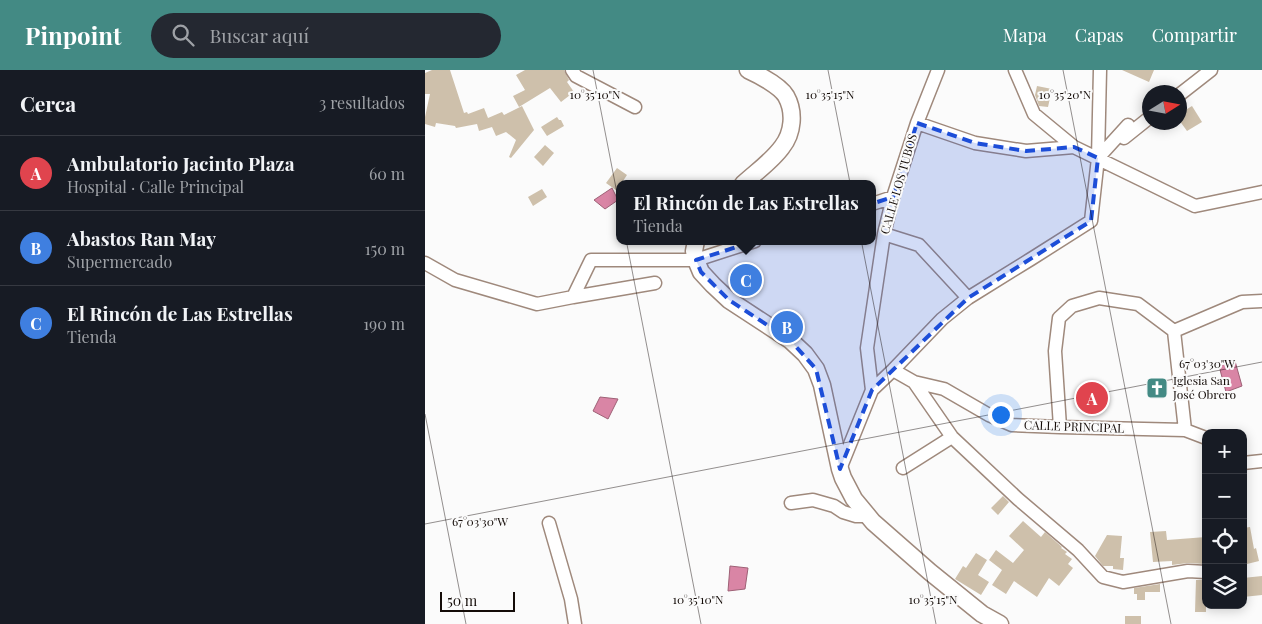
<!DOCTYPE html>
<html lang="es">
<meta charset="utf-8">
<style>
:root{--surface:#171b24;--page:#242831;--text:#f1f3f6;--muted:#9ea1a6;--line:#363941;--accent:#438a84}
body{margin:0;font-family:"Playfair Display",serif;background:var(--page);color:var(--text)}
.controls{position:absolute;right:15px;bottom:15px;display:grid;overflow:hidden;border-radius:10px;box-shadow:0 2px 12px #0003}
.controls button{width:45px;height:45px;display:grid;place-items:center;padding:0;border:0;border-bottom:1px solid var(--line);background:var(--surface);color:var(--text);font:25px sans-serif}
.compass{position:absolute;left:717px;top:15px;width:45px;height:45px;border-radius:50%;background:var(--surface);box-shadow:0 2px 12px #0003;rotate:79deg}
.scale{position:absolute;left:15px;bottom:12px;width:75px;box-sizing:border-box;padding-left:5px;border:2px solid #140c08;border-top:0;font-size:14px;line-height:18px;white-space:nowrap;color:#140c08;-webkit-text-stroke:4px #fbfbfb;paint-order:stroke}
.you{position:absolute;left:575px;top:344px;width:18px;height:18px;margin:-12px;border:4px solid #fff;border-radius:50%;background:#1a73e8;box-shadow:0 0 0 8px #1a73e833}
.badge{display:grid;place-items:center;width:32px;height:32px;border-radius:50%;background:var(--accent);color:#fff;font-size:16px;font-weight:700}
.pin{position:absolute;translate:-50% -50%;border:2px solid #fff;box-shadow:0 1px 5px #0006}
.popup{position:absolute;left:191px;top:110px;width:260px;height:65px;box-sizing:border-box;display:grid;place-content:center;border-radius:10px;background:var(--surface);filter:drop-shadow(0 1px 4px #0005);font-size:16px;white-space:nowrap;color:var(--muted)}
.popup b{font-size:19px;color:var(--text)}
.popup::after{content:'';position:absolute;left:50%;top:100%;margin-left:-10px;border:10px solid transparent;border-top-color:var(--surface)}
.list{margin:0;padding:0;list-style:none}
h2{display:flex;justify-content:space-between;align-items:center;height:65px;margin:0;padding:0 20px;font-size:21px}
h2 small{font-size:16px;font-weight:400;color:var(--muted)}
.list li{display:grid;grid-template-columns:32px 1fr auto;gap:15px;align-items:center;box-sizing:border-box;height:75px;padding:0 20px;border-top:1px solid var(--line)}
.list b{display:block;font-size:19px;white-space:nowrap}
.list p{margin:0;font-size:16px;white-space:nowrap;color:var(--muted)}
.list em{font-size:16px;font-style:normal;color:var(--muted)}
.icon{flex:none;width:28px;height:28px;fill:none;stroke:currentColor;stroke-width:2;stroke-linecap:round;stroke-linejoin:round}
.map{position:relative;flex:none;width:837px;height:554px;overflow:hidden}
header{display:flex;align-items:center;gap:30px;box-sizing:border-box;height:70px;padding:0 25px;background:var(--accent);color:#fff}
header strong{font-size:24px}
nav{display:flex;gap:28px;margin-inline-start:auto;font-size:18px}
.search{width:350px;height:45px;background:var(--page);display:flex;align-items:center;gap:12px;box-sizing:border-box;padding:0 18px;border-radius:28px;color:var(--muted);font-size:19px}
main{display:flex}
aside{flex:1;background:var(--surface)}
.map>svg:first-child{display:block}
.water{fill:#d985a5;stroke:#9e6176}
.building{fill:#cec0ab}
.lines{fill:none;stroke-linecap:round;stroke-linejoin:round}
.minor-casing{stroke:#9f897c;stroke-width:15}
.major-casing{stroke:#9f897c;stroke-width:19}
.minor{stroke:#fff;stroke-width:12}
.major{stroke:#fff;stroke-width:16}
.marked{fill:#1d4ed8;fill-opacity:0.2;stroke:#1d4ed8;stroke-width:4;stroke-dasharray:10 6;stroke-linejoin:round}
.ticks{fill:none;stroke:#140c08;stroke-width:1;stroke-opacity:0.45}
.labels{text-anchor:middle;stroke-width:4;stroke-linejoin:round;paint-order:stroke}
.street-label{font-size:12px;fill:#140c08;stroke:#fbfbfb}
.poi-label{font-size:12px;fill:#140c08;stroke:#fbfbfb;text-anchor:start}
.ticks-label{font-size:12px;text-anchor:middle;fill:#140c08;stroke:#fbfbfb;stroke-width:4;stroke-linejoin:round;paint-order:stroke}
</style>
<header>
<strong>Pinpoint</strong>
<div class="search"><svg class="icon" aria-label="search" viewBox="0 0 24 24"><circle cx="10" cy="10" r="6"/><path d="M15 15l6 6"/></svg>Buscar aquí</div>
<nav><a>Mapa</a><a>Capas</a><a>Compartir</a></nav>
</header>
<main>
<aside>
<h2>Cerca<small>3 resultados</small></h2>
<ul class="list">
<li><span class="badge" style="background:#e0444e">A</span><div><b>Ambulatorio Jacinto Plaza</b><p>Hospital · Calle Principal</p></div><em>60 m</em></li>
<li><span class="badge" style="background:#3f7fe0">B</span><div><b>Abastos Ran May</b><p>Supermercado</p></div><em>150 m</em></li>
<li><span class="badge" style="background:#3f7fe0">C</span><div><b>El Rincón de Las Estrellas</b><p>Tienda</p></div><em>190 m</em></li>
</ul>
</aside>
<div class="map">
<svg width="837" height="554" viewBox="0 0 837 554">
<rect width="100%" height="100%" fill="#fbfbfb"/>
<path class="water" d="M187 118 193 130 180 139 169 130Z
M810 291 817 316 801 322 794 296Z
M175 327 193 329 183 349 168 341Z
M305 496 323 498 320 519 303 521Z"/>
<path class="building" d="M7 0H25L39 43 42 42 43 44 59 38 63 48 77 42 79 45 97 36 109 60 86 88 84 87 91 70 81 62 71 66 67 57 54 61 52 54 31 58 30 56 11 53 10 57 0 54V47L5 24H0V3Z
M100 0H139L144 10 142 12 149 22 136 32 125 18 94 37 88 26 100 20 91 5Z
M697 0H729L724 12Z
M612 16 627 19 623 37 614 36 610 25Z
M767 36 777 52 762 61 754 50V44Z
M132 47 134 50H136L139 56 122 66 116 57Z
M120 75 129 83 118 96 109 87Z
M192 98 202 105 196 114H195V123L181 113Z
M117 119 122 127 108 136 103 127Z
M578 426 584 432 573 445 566 438Z
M598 451 616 467 620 462 637 477 636 478 642 482 640 484 647 489 643 494 648 498 634 516 624 508 612 527 589 511 581 524 567 515 577 500 564 490 571 480 588 493 599 480 584 466Z
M825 457 829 479 831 478 834 491 822 494 818 477V458Z
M741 461 742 470 781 467V494L763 493 747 495V491L728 492 725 462Z
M682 465 697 466 695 488H699L698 500 688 499V496H678L670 486Z
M551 483 562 490 553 505 564 512 556 525 530 509 538 496 541 498Z
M837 506V525L818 527V508Z
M771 510H781V542H770Z
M735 514V522H720V530H712V524H709V518Z
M700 546H716V554H700Z"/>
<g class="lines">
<g class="minor-casing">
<path id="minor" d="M147 0 151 6 210 37
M590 0 609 44 649 77 721 112 770 136 837 122
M754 25 786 0
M492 53 550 73 601 81 649 77
M699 68 724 48
M673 88 675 0
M447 134 468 127
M459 164 494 175 543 228
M0 193 30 210 112 234 148 227 166 190H271L330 171
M148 227 230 213
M749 261 817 232 837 231
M468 300 489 312 519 319 564 345 587 355 635 357 760 360 781 368
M489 312 527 367 593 429 653 480 678 507 698 512 763 501 781 502
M447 320 442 278 459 164 468 127 492 53 513 0
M635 357 630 281 634 248 647 236 674 228 713 234 749 261 760 360
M818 393 837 391
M478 398 527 367
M415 399 447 320 468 300 517 249 543 228 606 189 666 151 673 88 703 55
M366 433 388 430 409 436 418 442 431 446H443
M124 453 146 529 150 554"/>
</g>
<g class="major-casing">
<path id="major" d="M318 114C331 102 347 91 357 77 368 63 370 42 361 26 355 16 334 5 323 0
M271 171 269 181 271 190 276 202 288 215 304 230 365 270 380 284 391 299 397 315 415 399 418 408 429 429 448 452 505 502 557 544 575 554"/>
</g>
<use href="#minor" class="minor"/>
<use href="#major" class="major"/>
</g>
<path class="marked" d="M492 53 550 73 601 81 649 77 673 88 666 151 543 228 447 320 415 399 391 299 365 270 304 230 276 202 271 190 468 127Z"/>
<path class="ticks" d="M168 0 276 554M403 0 511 554M638 0 746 554M0 344 41 554M0 454 837 292"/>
<defs>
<g id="church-square" transform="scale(1.125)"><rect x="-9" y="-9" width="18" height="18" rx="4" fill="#438a84" stroke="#fbfbfb"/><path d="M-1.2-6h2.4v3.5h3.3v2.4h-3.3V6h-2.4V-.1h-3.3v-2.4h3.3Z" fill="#fff"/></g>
</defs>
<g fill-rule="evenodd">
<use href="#church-square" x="732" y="318"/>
</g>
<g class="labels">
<g class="street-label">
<text transform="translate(474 114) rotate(-74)" y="4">CALLE LOS TUBOS</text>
<text transform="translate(649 357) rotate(2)" y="4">CALLE PRINCIPAL</text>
</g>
<g class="poi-label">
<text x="748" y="315">Iglesia San<tspan x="748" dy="14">José Obrero</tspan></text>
</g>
</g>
<g class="ticks-label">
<text x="170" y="29">10°35'10"N</text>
<text x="405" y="29">10°35'15"N</text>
<text x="640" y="29">10°35'20"N</text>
<text x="782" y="298">67°03'30"W</text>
<text x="55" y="456">67°03'30"W</text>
<text x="273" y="534">10°35'10"N</text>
<text x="508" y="534">10°35'15"N</text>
</g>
</svg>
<div class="controls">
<button>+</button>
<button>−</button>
<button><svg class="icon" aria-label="locate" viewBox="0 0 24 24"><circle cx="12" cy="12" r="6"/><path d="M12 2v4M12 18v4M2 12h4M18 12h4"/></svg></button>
<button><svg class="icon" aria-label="layers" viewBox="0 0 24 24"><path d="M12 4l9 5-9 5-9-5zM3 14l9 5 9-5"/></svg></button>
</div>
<svg class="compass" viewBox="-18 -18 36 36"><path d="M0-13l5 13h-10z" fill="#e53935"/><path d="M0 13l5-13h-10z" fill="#9ea1a6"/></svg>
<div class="scale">50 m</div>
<div class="you"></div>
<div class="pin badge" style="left:667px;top:328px;background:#e0444e">A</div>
<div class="pin badge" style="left:362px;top:257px;background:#3f7fe0">B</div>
<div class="pin badge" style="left:321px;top:210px;background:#3f7fe0">C</div>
<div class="popup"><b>El Rincón de Las Estrellas</b>Tienda</div>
</div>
</main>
